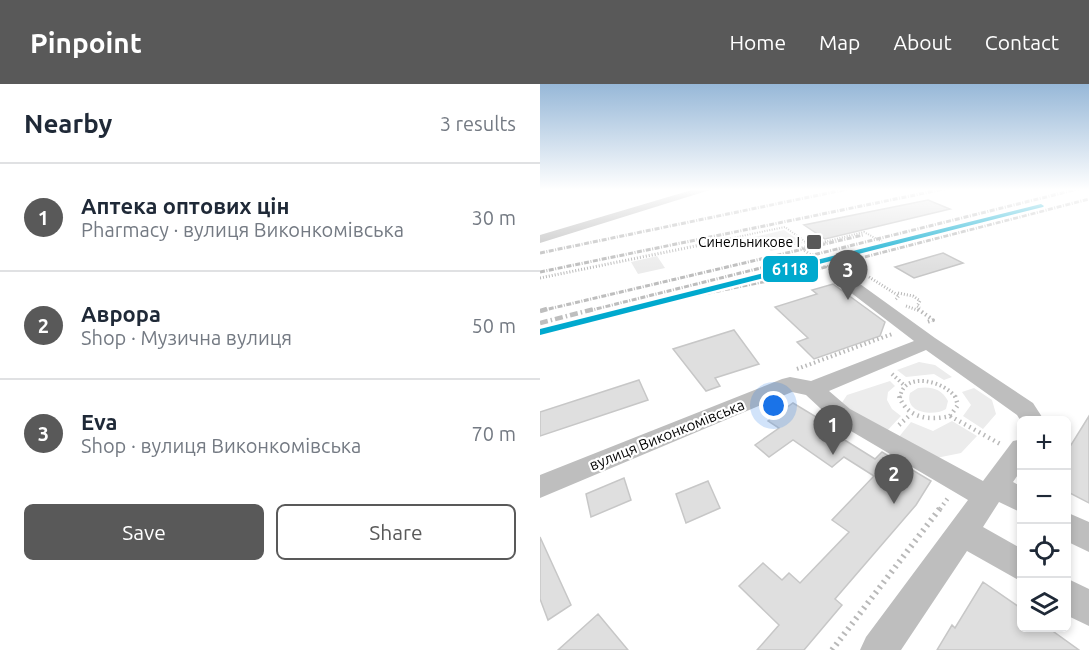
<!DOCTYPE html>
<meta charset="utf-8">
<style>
:root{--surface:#fff;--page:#f2f2f3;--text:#1f2937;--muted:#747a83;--line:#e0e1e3;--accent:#595959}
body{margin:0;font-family:Ubuntu,sans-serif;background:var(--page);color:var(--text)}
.controls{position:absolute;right:18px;bottom:18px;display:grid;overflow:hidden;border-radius:9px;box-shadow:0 3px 9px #0003}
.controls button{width:54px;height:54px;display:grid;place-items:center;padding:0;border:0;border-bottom:2px solid var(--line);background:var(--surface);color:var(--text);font:30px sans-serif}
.you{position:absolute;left:234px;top:322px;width:21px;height:21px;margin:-15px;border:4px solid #fff;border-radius:50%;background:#1a73e8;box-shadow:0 0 0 9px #1a73e833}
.badge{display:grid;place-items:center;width:39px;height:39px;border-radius:50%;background:var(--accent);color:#fff;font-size:20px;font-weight:700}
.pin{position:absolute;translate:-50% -50px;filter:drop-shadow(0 2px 3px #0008)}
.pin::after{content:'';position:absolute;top:32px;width:21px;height:18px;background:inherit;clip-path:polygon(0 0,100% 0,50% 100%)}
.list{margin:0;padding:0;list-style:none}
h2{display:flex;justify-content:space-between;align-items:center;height:78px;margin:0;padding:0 24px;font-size:26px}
h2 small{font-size:20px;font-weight:400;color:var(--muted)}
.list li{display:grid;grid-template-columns:39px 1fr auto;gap:18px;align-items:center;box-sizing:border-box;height:108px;padding:0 24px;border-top:2px solid var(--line)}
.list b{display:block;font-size:22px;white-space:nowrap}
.list p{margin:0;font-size:20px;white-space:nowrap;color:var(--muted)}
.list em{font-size:20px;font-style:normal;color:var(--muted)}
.actions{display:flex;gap:12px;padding:18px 24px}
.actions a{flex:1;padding:14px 0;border:2px solid var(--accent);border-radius:9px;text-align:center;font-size:21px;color:var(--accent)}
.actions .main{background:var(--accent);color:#fff}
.icon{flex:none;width:33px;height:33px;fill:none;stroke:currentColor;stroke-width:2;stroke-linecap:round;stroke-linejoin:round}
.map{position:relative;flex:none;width:549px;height:566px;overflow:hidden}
header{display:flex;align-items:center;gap:36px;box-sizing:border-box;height:84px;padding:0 30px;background:var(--accent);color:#fff}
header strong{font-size:28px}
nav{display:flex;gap:33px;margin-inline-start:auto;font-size:21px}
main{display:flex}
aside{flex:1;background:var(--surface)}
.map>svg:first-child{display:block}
.green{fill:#ececec}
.building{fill:#dfdfdf;stroke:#c7c7c7;stroke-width:1.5}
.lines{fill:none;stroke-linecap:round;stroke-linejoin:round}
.path-far4{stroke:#b9b9b9;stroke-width:2;stroke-dasharray:1 1.5;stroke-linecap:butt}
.path-far3{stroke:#b9b9b9;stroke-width:3;stroke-dasharray:1 2;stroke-linecap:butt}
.path-far2{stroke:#b9b9b9;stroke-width:4;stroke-dasharray:1.5 3;stroke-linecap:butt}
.path-far1{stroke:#b9b9b9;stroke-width:4.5;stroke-dasharray:1.5 4;stroke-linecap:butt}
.path{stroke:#b9b9b9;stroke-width:6;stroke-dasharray:2 4.5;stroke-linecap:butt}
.street{fill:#bebebe;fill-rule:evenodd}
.rail-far1{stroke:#bebebe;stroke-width:3;stroke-dasharray:5 1.5 1 1.5;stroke-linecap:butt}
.rail{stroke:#bebebe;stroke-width:4.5;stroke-dasharray:8 3 1.5 3;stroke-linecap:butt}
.rail-1-casing{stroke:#fff;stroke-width:5}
.rail-1{fill:#00a9ce;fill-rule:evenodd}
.poi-dot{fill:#595959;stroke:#fff;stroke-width:2}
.labels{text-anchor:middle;stroke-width:4.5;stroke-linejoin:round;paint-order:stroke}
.far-poi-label{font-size:14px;fill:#000;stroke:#fff;text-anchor:end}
.street-label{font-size:15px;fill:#000;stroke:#fff}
.line-badge{stroke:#fff;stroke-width:2}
.badge-label{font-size:16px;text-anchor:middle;font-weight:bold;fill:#fff}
</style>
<header>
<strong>Pinpoint</strong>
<nav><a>Home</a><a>Map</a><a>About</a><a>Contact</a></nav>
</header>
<main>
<aside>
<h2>Nearby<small>3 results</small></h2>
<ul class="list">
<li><span class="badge">1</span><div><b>Аптека оптових цін</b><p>Pharmacy · вулиця Виконкомівська</p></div><em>30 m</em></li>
<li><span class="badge">2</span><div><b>Аврора</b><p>Shop · Музична вулиця</p></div><em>50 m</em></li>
<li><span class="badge">3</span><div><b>Eva</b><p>Shop · вулиця Виконкомівська</p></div><em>70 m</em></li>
</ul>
<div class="actions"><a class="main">Save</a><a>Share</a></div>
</aside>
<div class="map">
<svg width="549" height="566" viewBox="0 0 549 566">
<rect width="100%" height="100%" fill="#fff"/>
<path class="green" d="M244 146 263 159 231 167 214 153Z
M117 172 125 184 98 190 91 178Z
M379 278 395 281 412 293 404 296 394 290 366 293 357 286Z
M350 297 355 302 348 308 347 316 352 325 361 332 345 349 301 320 307 311Z
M378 304C391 302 402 305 408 317L406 325C393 333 364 329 370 309Z
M434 304 452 316 456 330 443 345 423 332 431 321 422 308Z
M412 337 437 352 421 369 396 374 358 354 371 338 393 347Z"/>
<path class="building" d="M388 116 410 125 285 155 264 141Z
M403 169 423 179 374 194 355 183Z
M293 200 345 238 340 252 274 275 257 258 268 254 235 223 277 210 272 206Z
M194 246 219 280 175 294 180 302 166 307 133 265Z
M99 296 108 316 0 352V328Z
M253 319 278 334 274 337 335 375 342 368 391 397 376 421 295 515 302 521 264 566H217L239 541 199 502 223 479 242 496 249 489 260 499 309 448 292 436 334 392 304 373 292 383 253 356 229 373 215 361 239 344 228 337Z
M549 332V419L526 407V369Z
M84 394 91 416 51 433 46 410Z
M168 397 180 424 146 439 136 410Z
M0 453 31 521 8 536 0 515Z
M443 498 482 525V543H507L539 566H397L412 541 415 544Z
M58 530 88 566H18Z"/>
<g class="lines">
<path class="path-far4" d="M168 159 245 143 267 159
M280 159 324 148 344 159"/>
<path class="path-far3" d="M265 158 270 161
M286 158 261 164 293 187
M341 158 347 161
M329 193 359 212 355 216
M0 194 175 158
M358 209 373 212 380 217 377 222 380 224
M366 222 380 227"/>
<path class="path-far2" d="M378 225 393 236 387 238
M257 285 352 250
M352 290 365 302
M360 314C363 286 405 297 416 314"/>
<path class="path-far1" d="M359 312C367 334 389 337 410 332L418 321 415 312
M410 332 462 361
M359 341 371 330
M400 425 408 414"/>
<path class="path" d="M292 566 401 423"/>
<path class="street" d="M155 105H173L0 159V151Z
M303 190 309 192 395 254 493 319 504 336H482V339L477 331 386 266 289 307 310 325 443 397 473 357 482 355V385L473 398 482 403V429L459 418 443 443 482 465V498L427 467 361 566H320L326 553 428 416 294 337 266 311 252 308 0 414V391L242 295 250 293 271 297 374 257 297 198 295 195Z
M526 428 549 438V468L526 457Z
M526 494 549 505V542L526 531Z"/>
<path class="rail-far1" d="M0 169 308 105
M0 188 404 105
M123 218 243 194 549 115
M0 227 323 151
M48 227 538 105"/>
<path class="rail" d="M0 227 7 225
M0 239 54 225"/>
<g class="rail-1-casing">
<path id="rail-1" d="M501 120 504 122 503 123 0 251V245Z"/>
</g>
<use href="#rail-1" class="rail-1"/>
</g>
<linearGradient id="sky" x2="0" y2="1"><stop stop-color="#97b8d8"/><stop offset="0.57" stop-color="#fff"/><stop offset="1" stop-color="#fff" stop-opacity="0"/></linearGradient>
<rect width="549" height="185" fill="url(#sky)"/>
<rect class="poi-dot" x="266" y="150" width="16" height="16" rx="3"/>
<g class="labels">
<g class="far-poi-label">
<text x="260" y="163">Синельникове І</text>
</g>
<g class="street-label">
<text transform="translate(127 351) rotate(-22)" y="5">вулиця Виконкомівська</text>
</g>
</g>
<rect class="line-badge" x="222" y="171" width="57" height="28" rx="6" fill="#00a9ce"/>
<g class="badge-label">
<text x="250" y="191">6118</text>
</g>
</svg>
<div class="controls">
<button>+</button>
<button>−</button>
<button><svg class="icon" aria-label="locate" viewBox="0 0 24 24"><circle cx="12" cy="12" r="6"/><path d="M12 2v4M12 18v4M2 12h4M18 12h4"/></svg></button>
<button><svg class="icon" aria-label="layers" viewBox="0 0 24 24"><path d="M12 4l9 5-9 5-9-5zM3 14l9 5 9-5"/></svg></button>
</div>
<div class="you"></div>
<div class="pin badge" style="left:293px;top:371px">1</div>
<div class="pin badge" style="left:354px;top:420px">2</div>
<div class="pin badge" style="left:308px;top:216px">3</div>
</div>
</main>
